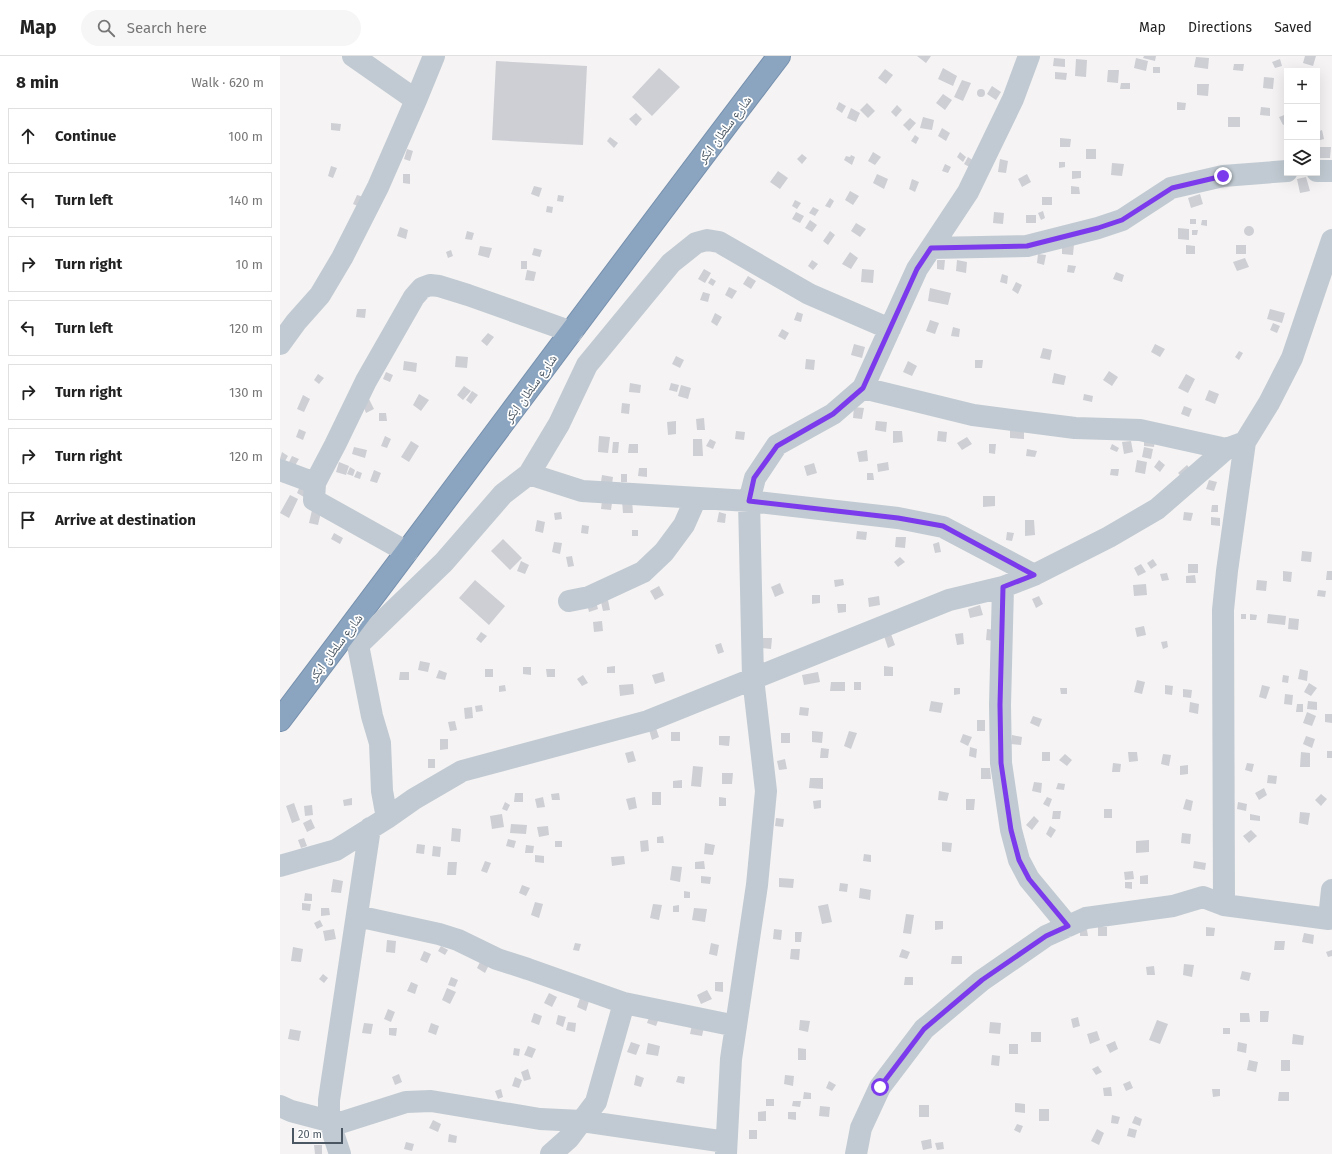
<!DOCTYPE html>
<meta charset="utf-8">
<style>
:root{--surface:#fff;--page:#f6f6f6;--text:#222;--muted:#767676;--line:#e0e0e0}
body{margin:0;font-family:"Fira Sans","Noto Naskh Arabic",sans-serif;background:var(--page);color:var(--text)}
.controls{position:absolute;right:12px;top:12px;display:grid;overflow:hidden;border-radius:0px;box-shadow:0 4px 16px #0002}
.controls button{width:36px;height:36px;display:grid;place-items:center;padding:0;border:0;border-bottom:1px solid var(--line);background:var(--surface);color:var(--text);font:20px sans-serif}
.scale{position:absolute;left:12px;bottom:10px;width:51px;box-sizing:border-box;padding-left:4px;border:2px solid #4a5661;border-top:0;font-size:11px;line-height:14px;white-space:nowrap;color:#4a5661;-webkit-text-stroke:3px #fff;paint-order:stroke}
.stop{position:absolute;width:12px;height:12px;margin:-9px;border:3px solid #7c3aed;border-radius:50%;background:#fff}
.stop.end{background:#7c3aed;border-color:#fff;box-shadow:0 1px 4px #0008}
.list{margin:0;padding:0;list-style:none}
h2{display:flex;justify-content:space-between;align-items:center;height:52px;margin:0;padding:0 16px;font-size:17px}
h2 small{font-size:13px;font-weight:400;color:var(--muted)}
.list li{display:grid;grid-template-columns:26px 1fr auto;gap:12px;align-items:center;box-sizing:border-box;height:56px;margin:0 8px 8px;padding:0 8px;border:1px solid var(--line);border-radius:0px}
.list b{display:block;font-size:15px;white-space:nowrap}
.list em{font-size:13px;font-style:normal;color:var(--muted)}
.icon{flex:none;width:22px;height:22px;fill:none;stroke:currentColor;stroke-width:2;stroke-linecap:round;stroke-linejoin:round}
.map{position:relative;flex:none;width:1052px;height:1098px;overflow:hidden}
header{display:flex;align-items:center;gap:24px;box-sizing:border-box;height:56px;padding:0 20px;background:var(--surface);border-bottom:1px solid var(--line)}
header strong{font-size:19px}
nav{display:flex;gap:22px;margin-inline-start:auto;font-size:14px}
.search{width:280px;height:36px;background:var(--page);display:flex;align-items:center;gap:10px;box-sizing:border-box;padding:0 14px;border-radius:22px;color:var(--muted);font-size:15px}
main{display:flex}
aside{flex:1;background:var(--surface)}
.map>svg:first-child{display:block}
.building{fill:#cdcfd5}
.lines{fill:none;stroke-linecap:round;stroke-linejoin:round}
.highway-casing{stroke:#7690ad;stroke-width:24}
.minor{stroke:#c1cad2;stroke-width:22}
.highway{stroke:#8ba5c1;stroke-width:22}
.route{stroke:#7c3aed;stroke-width:5}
.labels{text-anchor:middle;stroke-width:3.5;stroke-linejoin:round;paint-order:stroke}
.street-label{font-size:13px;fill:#4a5661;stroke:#fff}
</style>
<header>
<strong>Map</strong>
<div class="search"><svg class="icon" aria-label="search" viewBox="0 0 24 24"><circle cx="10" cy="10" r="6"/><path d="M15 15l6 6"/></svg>Search here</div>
<nav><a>Map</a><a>Directions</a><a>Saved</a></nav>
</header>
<main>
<aside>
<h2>8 min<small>Walk · 620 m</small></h2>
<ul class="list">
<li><svg class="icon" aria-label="ahead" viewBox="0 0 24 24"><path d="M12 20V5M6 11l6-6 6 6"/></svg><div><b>Continue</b></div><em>100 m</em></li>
<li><svg class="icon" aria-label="left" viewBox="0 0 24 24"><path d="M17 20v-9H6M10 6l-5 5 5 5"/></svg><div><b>Turn left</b></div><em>140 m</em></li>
<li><svg class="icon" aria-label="right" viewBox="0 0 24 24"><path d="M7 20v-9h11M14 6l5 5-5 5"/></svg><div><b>Turn right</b></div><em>10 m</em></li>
<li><svg class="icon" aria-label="left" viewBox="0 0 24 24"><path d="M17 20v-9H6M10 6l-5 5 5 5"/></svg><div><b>Turn left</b></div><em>120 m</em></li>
<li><svg class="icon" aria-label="right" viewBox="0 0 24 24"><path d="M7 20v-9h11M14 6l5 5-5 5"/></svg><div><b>Turn right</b></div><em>130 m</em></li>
<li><svg class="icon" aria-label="right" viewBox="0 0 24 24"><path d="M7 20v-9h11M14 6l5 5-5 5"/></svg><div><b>Turn right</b></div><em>120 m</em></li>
<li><svg class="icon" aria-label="arrive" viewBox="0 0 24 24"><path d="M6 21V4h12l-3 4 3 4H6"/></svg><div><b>Arrive at destination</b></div></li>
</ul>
</aside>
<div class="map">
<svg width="1052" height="1098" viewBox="0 0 1052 1098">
<rect width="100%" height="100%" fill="#f5f3f3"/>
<path class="building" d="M637 0H651L646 7Z
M864 0H876L875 5 863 2Z
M1025 0H1036L1033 10 1023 7Z
M916 1 929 2 928 13 914 11Z
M774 2 785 3V11L773 10Z
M856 2 868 5 866 15 854 12Z
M796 3 807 4 806 21 795 20Z
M1000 3 1002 10 995 12 992 6Z
M216 5 307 10 303 89 212 84Z
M954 8H964L963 15 953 14Z
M873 11H880V17H873Z
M379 12 400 31 372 60 352 41Z
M663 12 677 20 673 30 658 23Z
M605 13 613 19 606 28 598 22Z
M828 14H839L838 27 827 26Z
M775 16 787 17 786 24 775 23Z
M984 21 994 22 993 33 983 32Z
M682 24 691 27 683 45 674 41Z
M841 27H850V33H840Z
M917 28H929L928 40 917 39Z
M712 30 721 36 716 44 707 38Z
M697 37a4 4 0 1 1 8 0a4 4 0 1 1-8 0Z
M663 38 672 44 665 54 656 47Z
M559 46 566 50 562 57 556 53Z
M897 46 906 47 905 54H897Z
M587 47 595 55 588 62 580 54Z
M617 49 622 54 616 61 611 56Z
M981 51 990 52V60L980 59Z
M571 52 580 57 576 66 567 62Z
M356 57 362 63 356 70 349 63Z
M1007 58V67L1003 69 999 61Z
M643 61 654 64 652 74 640 72Z
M948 61H960V71H948Z
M630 62 636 67 629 75 623 69Z
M51 67 61 68 60 75 51 74Z
M662 72 670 77 666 85 658 80Z
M1042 74 1044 83 1037 85V76Z
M635 79 639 82 636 88 631 85Z
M330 81 338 87 334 92 327 85Z
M780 82 791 83 790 91H780Z
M1040 91H1051L1050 102H1040Z
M127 93 133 95 130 105 124 103Z
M806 93H816V103H806Z
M593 96 601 101 595 109 588 105Z
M680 96 686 101 683 106 677 101Z
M522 98 527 102 522 108 517 103Z
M571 99 575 101 572 109 564 104 566 100 570 101Z
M688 101 697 107 693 113 684 108Z
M720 103 728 105 726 117 718 116Z
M779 106H785V111L779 112Z
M832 107 844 108 842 120 831 119Z
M665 108 671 111 668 117 662 115Z
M51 110 57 112 53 122 48 120Z
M498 115 508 122 500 133 490 126Z
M792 115H801V122L792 123Z
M123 118H130V128L123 127Z
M597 118 608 123 604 133 593 127Z
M747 118 751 126 742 131 738 123Z
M1026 121 1030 135 1020 137 1017 123Z
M632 123 639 126 635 136 629 133Z
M254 130 262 132 259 141 251 138Z
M791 130 799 131 800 138H791Z
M570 135 579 140 573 149 565 144Z
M920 138 923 148 911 152 908 142Z
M77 139 84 141 80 151 73 148Z
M278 139 284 140 283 146 277 145Z
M762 141H772V149H762Z
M550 142 554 145 550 152 545 150Z
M515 144 521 147 517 153 512 150Z
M267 150 273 151 272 157 266 156Z
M533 151 539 154 535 160 529 157Z
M763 155 765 162 761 164 758 157Z
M516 156 524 160 520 167 512 163Z
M714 156 724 157 723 168 713 167Z
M746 159H756V167H746Z
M910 163H916V168H910Z
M530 164 537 169 532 176 525 172Z
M922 164H927V170L921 169Z
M576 167 586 173 580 181 571 175Z
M964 175a5 5 0 1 1 10 0a5 5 0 1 1-10 0Z
M120 171 128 174 126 183 117 180Z
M898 172 909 173V184L898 183Z
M912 174H918L917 179H912Z
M187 175 194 177 192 184 185 183Z
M550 175 555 179 548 189 543 185Z
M782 187 794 188 793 199 782 198Z
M906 189 915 190V198H906Z
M956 189H966V198H956Z
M200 190 212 192 209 202 198 199Z
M254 192 262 194 260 201 252 199Z
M171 194 173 200 168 202 166 196Z
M570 196 578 202 571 213 562 208Z
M758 198 766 199 764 209 757 207Z
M965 202 969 211 957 215 953 206Z
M532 204 538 208 533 214 528 210Z
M657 204H665L664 214 657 213Z
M677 204 687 206 686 217 676 215Z
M241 205H247V213H241Z
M788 209 796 210 794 217 787 216Z
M424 213 431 217 425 227 418 223Z
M582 213 594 214 593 227 581 226Z
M247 214 256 216 254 225 245 224Z
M836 216 844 219 842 226 833 223Z
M722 218 728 220 727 228 720 226Z
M468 220 476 225 471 233 463 228Z
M431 222 436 225 433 230 428 227Z
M736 226 742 229 738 238 732 234Z
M449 231 457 235 452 243 445 239Z
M650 232 671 237 668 249 648 245Z
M423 236 430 238 428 246 420 244Z
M77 253H86L85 262 76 261Z
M990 253 1005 257 1002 267 987 263Z
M517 256 523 258 521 266 514 264Z
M435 257 442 261 437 270 431 266Z
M650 264 659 267 655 278 646 275Z
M993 267 1000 270 997 277 990 274Z
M673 271 680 273 679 281 671 280Z
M502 273 509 277 505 284 498 280Z
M208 277 214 281 207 290 201 285Z
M574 288 585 291 582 302 571 299Z
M875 288 885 293 880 301 871 296Z
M763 292 772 294 770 304 760 302Z
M959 295 963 297 959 304 955 301Z
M176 300 188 301 187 312 175 311Z
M396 300 404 304 400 312 392 308Z
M526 303 535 304 534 314 525 313Z
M695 304H703L702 312H695Z
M124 305 137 307 136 316 123 314Z
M628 305 637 310 632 320 623 316Z
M829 315 838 321 832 330 823 324Z
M106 316 113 319 110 326 103 323Z
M774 317 786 320 784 329 772 327Z
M38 318 44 322 39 328 34 324Z
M906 318 915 323 908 337 898 332Z
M350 327 361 329 360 337 349 336Z
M391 327 399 329 397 336 389 334Z
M401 329 411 332 408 343 398 340Z
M184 330 191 335 183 344 177 339Z
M929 334 939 338 935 348 925 344Z
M192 335 198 339 191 348 186 344Z
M139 338 149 344 141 355 133 349Z
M804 338 813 340 812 346 803 344Z
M23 339 30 343 24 356 17 353Z
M88 341 94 353 86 357 81 344Z
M342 347 350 348 349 358 341 357Z
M904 350 912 353 909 361 901 358Z
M574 351 584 352 582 363 573 362Z
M99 357H106L107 365H99Z
M424 362 425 374H417L416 363Z
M396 365V378L388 379 387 366Z
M596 365 607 366 606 376 595 374Z
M19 373 26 376 23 384 16 381Z
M730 373 744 374V383L730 382Z
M456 375 465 376 464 384 455 383Z
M613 375H622L623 386 613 387Z
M658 375 667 376 666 386 657 385Z
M105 380 111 383 107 392 101 390Z
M319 380 330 381 328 397 318 396Z
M687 381 692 388 682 394 677 387Z
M864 382 875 383 874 391 864 390Z
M413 383H422L423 400H413Z
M430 383 436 386 433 393 426 390Z
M131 385 139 390 129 406 121 401Z
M851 385 853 396 844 398 842 386Z
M333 386H339L338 397H332Z
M349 388H358V397H348Z
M709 388H716L715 398 709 397Z
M832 388 839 392 837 396 830 393Z
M74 391 87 394 85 402 72 398Z
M864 391 873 393 871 403 862 401Z
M747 393 757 395 755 401 746 400Z
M587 394 588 405 579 406 577 396Z
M2 396 8 400 5 405 0 403Z
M12 400 19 403 14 411 8 408Z
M857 404 867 406 865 418 855 416Z
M879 404 885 409 880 416 874 411Z
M59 406 69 410 66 419 56 416Z
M608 406 609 414 598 416 597 408Z
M534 407 537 417 527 420 524 410Z
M907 409 911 414 903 422 898 417Z
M70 411 75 414 73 420 67 418Z
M359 412H367V421L358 420Z
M831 413H839L838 420 830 419Z
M94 414 101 417 97 427 90 425Z
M77 415 82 417 80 423 74 421Z
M587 417H593L594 424H587Z
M341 418H347V426H341Z
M322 419 333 421 332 428 321 426Z
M929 424 937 426 934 435 926 433Z
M21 428 29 432 24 441 17 437Z
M10 439 18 443 9 462 0 457Z
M703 440H715V450L703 451Z
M352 444 353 457H343L342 445Z
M322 445 332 447 331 454 321 453Z
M932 449H938V456H931Z
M33 450 42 452 38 469 29 467Z
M281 456 282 463 275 464 274 457Z
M439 456 446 458 445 467 437 466Z
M904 456 913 457 911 465 903 464Z
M931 461 940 462V470L931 469Z
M257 464 265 466 263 477 255 475Z
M745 464H754L755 479 745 480Z
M302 469 309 470 308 478 301 477Z
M352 474H358V480H352Z
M577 475 587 476 586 484 576 483Z
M727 476 734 477 732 485 726 484Z
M54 477 63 482 60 488 51 483Z
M616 481H626L625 492 615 491Z
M223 483 242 502 230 514 211 495Z
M274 486 282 487 280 498 272 496Z
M659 486 661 496 655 497 653 488Z
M1022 495 1032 496 1031 506 1021 505Z
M292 500 294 510 288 511 286 501Z
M620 501 625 506 618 511 614 506Z
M873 503 877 509 871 513 867 507Z
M241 505 249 509 245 518 237 515Z
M861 508 866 516 858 520 854 512Z
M908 508H918V517H908Z
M1003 515 1012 516 1011 526 1003 525Z
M1047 515H1052V524H1046Z
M887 517 889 524 882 525 880 518Z
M915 519 916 527H906V520Z
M563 523 564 529 555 531 554 524Z
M195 524 225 550 209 569 179 542Z
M977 524 987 525 986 535 976 534Z
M500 527 504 537 495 541 491 531Z
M866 528 867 539 854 540 853 529Z
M379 530 384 539 375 544 370 535Z
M1038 534 1046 535 1045 541 1037 540Z
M532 539H540V547L532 548Z
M599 540 600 549 589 551 588 542Z
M759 540 763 548 756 552 752 543Z
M328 544 330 554 323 555 321 546Z
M316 546 318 553 309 556 307 548Z
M557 548H566V556L558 557Z
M700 549 703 559 690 562 688 553Z
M961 558H966V563H961Z
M970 558 977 559 976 564H970Z
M988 558 1006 560 1005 569 987 567Z
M1009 562 1019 563 1018 574 1008 573Z
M322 565 323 575 314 576 313 566Z
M864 570 866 579 857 581 855 572Z
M707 573 715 574 714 585 706 584Z
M201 576 207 580 201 587 196 583Z
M683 577 684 588 677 589 675 578Z
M611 578 615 589 608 592 604 580Z
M483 582H492L491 593 482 592Z
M887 585 888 591 883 593 881 586Z
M441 587 444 596 438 598 435 589Z
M140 605 150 607 148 616 138 614Z
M335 610V617H327V611Z
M604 610 613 611V620H604Z
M243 611H251V619L243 618Z
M205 613H213V621H205Z
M266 613H275V621H267Z
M1020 613 1028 615 1027 625 1018 623Z
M159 614 167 617 165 624 156 622Z
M120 616H129V624H119Z
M383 616 385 625 375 628 372 619Z
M538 616 540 626 524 629 522 619Z
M303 619 308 627 302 630 297 623Z
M1003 619 1009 620 1008 627 1002 626Z
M857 624 865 626 862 638 854 636Z
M551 626H565V635H550Z
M574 626H581V634H574Z
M1029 627 1037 632 1031 640 1024 636Z
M353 628 354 638 340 640 339 629Z
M225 629 226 635 219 636V630Z
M885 629 893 630 892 639 885 638Z
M982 629 990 631 986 643 979 641Z
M674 632H680V638L674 639Z
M780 632H787V638H781Z
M903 633 912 634 911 642 903 641Z
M1005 638 1013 639 1012 649 1004 648Z
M651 645 663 647 661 657 649 655Z
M1028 645 1037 646V654L1027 653Z
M910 646 919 648 918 658 909 656Z
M1017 648H1023V656H1016Z
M202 649 203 655 196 656 195 650Z
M192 651 193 662 185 663 184 652Z
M520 651 529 652 528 660 519 659Z
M1027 656 1036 660 1032 670 1023 667Z
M1045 658H1052V667L1045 666Z
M753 660 762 663 759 671 750 667Z
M697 664H705V675H697Z
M175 665 177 674 170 675 168 666Z
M376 672 379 681 372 684 369 674Z
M532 675 543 676 542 687 532 686Z
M569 675 577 677 571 693 564 690Z
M391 676H400V685H391Z
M501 677H510V687H501Z
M683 678 692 681 688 690 680 686Z
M732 679 742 681 741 689 731 688Z
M439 680H450L449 690 439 689Z
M1026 680 1035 683 1032 692 1023 688Z
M160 683H168V693L160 694Z
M690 691 697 693 696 702 689 700Z
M541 692 549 693 548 702H540Z
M353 695 356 705 348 707 345 697Z
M1047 695H1052V702H1047Z
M762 696H770V705H762Z
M848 696H857L858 705 849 706Z
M1021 696 1030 697V711H1020Z
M785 698 792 704 787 710 779 704Z
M883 698 891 699 889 710 881 708Z
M148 703H155V712H148Z
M505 703 507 713 499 714 497 705Z
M833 707 841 708 840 716H832Z
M967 707 974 708 972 716 965 714Z
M908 709V718L900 719V710Z
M413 710 423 711 421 731 411 730Z
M701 712H710L711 723H701Z
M442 717H453L452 728H442Z
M988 719 997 720 996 728 987 727Z
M530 722H543V733L529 732Z
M402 724V732H393V725Z
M754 726 762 727 761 737 752 735Z
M778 727 785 728 784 734 776 733Z
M984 732 987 739 979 744 975 737Z
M659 735 669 737 667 745 658 744Z
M372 736H381V749H372Z
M235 737H243V746H234Z
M279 737 280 744H272L271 738Z
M1041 738 1047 743 1041 750 1035 744Z
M263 741 265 751 257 752 255 743Z
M355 741 357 752 349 754 346 743Z
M439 741 446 742V750H439Z
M767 741 772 743 769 751 763 748Z
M72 742V749L64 750 63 744Z
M686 743H695L694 754H686Z
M906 743 913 745 911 755 903 753Z
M541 744V752L534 753 533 745Z
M225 746 230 749 227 755 222 753Z
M958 746 967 748 966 755 957 753Z
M14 747 20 764 12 767 6 750Z
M32 749 33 759 25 760 24 750Z
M824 753H832V762H824Z
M773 755H781L780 763H772Z
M1020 756 1030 757 1028 769 1019 767Z
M222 758 224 771 212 773 210 760Z
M970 758 980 760V765L970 764Z
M754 760 759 765 752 774 746 769Z
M496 762 504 763 503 771 495 770Z
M31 763 35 772 27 776 23 767Z
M231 768 247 769 246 778 230 777Z
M268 770 269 779 259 781 257 771Z
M770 770 776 774 771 782 766 778Z
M172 772 181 773 180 786 171 785Z
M971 774 977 780 969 787 963 780Z
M902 777 911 778 910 788 901 787Z
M383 780 384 787H377V781Z
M24 782 27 790 21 792 18 784Z
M228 783 236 785 234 792 226 790Z
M368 784 369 795 361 796 360 785Z
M869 784V796L856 797V785Z
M275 785H282V791H275Z
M662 786 672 787 671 796 662 795Z
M425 787 435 789 433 799 424 798Z
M137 788 145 789 144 798 136 797Z
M246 789 254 790 253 797H245Z
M153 790 161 791 160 801 152 800Z
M584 798 591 799V806L583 805Z
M255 799 264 800V807L255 806Z
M344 800 345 808 332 810 331 801Z
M205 805 211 807 207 817 201 815Z
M424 805 425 813H415V806Z
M914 805 926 807 925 814 913 812Z
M168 806H177L176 819H167Z
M392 810 402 811 400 826 390 824Z
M853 815 854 823 845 824 844 816Z
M868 819V828H860V820Z
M421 820 431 821 430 828 421 827Z
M499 822 514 823 513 832 499 831Z
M53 823 63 825 61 837 51 836Z
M845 826H852V833L845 832Z
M560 827 568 828 567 836 559 835Z
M242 829 250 832 246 840 239 837Z
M580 832 591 834 590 844 579 842Z
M404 835 410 836V842H404Z
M25 837 32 838V845H24Z
M255 846 263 848 259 862 251 859Z
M22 847 31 848 30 855 22 854Z
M373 848 382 849 379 864 370 862Z
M548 848 552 866 542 868 538 850Z
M399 849V856H393V850Z
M41 852H49L50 859 41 860Z
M414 852 427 853 425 866 412 864Z
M626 858 634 859 631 878 623 877Z
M40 864 43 870 37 873 34 867Z
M655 865H663V873L655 874Z
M818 871H827V880H818Z
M926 871 935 872 934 880H926Z
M54 873 56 883 45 885 43 875Z
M494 873 502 874 501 884 493 883Z
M800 874H807L808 880H800Z
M515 876H522L521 886H515Z
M1024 877 1034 879 1033 888 1022 886Z
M107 884 116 885 115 897 106 896Z
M995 885H1005L1004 894H994Z
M295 887 301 888 299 895 293 894Z
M431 887 439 889 437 900 429 898Z
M161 890 168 894 165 899 158 895Z
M13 891 23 893 21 906 11 905Z
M511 893H520L519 904 510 903Z
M622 893 630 896 627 903 619 901Z
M1052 894V900L1048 901 1046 896Z
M144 895 151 898 147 907 140 904Z
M672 900H682V908H671Z
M201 904 209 909 205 917 197 912Z
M904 908 914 909 912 921 903 919Z
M874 910 875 919H867L866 911Z
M962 915 971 917 969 925 960 923Z
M43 918 48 922 44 927 39 923Z
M171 921 178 924 175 931 168 929Z
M625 921H633V929H624Z
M131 926 138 929 135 938 127 935Z
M435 926H443V936L435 935Z
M167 932 176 936 170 948 162 944Z
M427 934 432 943 421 948 417 939Z
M269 937 277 941 272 951 264 947Z
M300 942 309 945 306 955 297 951Z
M108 953 115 956 111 966 104 963Z
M980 955H989L988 966H980Z
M254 957 262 960 259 969 251 966Z
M960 957H969L970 966H960Z
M278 959 286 961 283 971 276 968Z
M370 959 379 962 376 970 367 967Z
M798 961 800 970 793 972 791 963Z
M520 964 530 965 528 976 519 974Z
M877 964 888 968 880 988 869 984Z
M288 966 296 967 295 976 286 974Z
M710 966 721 967 720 978 709 977Z
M84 967 93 968 91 978 82 977Z
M151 967 159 970 156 979 148 976Z
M412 969 424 971 422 980 410 978Z
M109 972H117L116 980 109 979Z
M943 972H950V978H943Z
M10 973 21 975 19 985 8 983Z
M817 975 820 984 810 988 807 978Z
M751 976H761V986H751Z
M1013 978 1024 980 1023 989 1012 988Z
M835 985 838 993 830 997 826 989Z
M351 986 360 989 356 999 347 996Z
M958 986 967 988 966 997 957 995Z
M368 987 380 990 378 1000 366 998Z
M729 988H738V998H729Z
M248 990 256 993 252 1002 244 999Z
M234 992 240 993 239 1000 233 999Z
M518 992 526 993V1004H518Z
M712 999 720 1000 719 1010 711 1009Z
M969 1004 978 1006 976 1016 967 1014Z
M1001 1004H1010V1015H1001Z
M818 1010 822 1016 816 1019 812 1013Z
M248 1013 251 1023 244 1025 241 1016Z
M119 1018 122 1026 115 1029 112 1021Z
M356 1019 364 1022 361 1031 354 1029Z
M505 1019 514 1020 513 1030 504 1028Z
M398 1020 405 1021 404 1028 396 1026Z
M235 1021 242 1024 239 1032 232 1030Z
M549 1025 556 1029 552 1035 546 1032Z
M850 1025 853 1032 846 1035 843 1028Z
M831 1031 832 1040H824L823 1032Z
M221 1033 223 1041 218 1043 215 1035Z
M932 1033H940V1040L933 1041Z
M524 1036 531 1037V1043H523Z
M999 1036H1009V1045H998Z
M486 1043H494V1050H486Z
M513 1045H521L520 1051 512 1050Z
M735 1047 745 1048V1057L735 1056Z
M639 1049H649V1061H639Z
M540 1050 550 1051 549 1061 539 1060Z
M759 1053H769V1065H759Z
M486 1055V1065H478V1056Z
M508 1056H516V1064L508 1063Z
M832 1059 840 1061 838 1068 831 1067Z
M855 1060 862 1063 860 1070 852 1067Z
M153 1064 161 1068 158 1076 149 1072Z
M737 1068 743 1070 740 1077 734 1074Z
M849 1072 857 1074 855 1082 847 1080Z
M817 1073 824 1077 819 1089 811 1085Z
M469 1074H477V1083H469Z
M169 1078 177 1080 176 1087 168 1086Z
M651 1083 652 1092 643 1094 641 1085Z
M126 1086 134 1088 132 1095 124 1093Z
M663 1086 664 1093 657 1094 655 1087Z
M34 1089H42V1098H35Z"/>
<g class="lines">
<g class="highway-casing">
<path id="highway" d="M0 664C167 444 331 220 499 0"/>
</g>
<path class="minor" d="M73 0 136 44 154 0
M1037 115H1052
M651 192 747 190 818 172 842 164 891 132 943 120 1007 115
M0 288 16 266 40 239 62 202 98 131 136 44
M583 332 693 359 795 372 860 374 946 393
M0 414 35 427
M249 418 302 435 469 445 618 462 663 471 754 519
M127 496 34 444 35 427 55 389 86 325 134 241 142 232 150 229 159 230 188 239 292 276
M723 531 720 649 721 707 731 774 739 804 749 823 788 870
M289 545 309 541 363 516 384 496 404 469 416 442
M75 574 92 660 100 687 102 735 107 762
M78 589 164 506 223 438 249 418 279 368 307 309 391 207 416 187 427 184 439 186 529 238 610 273
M0 810 56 794 107 762 134 743 182 715 368 665 669 544 723 531 754 519 829 481 877 453 946 393 965 386 989 347 1012 302 1052 184
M944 849 943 554 947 515 965 386
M77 860 159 878 178 884 217 903 248 913 344 947 456 970
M0 1050 11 1055 49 1065 63 1066 126 1046 151 1045 260 1063 302 1065 446 1086
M60 1098 49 1065V1044L90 772
M271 1098 289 1082 316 1046 344 947
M446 1098 451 1003 477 829 486 735 473 622 469 445 475 422 497 389 553 358 583 332 637 213 688 136 733 43 749 0
M576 1098 581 1072 600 1031 644 973 701 925 766 880 806 862 893 850 923 841 944 849 1049 863 1052 834"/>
<use href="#highway" class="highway"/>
</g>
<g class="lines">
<path class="route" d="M600 1031 644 973 702 924 766 880 788 870 749 823 739 804 731 774 721 707 720 649 723 531 754 519 663 470 618 462 469 445 474 422 497 390 553 358 583 332 637 213 651 192 747 190 818 172 842 164 892 132 943 120"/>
</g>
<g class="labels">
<g class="street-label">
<text transform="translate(444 73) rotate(-53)" y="5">شارع سلطان ابكر</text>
<text transform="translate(250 332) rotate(-54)" y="5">شارع سلطان ابكر</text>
<text transform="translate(55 591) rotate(-53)" y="5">شارع سلطان ابكر</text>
</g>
</g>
</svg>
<div class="controls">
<button>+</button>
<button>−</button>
<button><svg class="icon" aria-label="layers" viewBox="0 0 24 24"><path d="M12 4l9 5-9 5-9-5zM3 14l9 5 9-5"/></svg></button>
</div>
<div class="scale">20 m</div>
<div class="stop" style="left:600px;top:1031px"></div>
<div class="stop end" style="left:943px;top:120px"></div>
</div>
</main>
